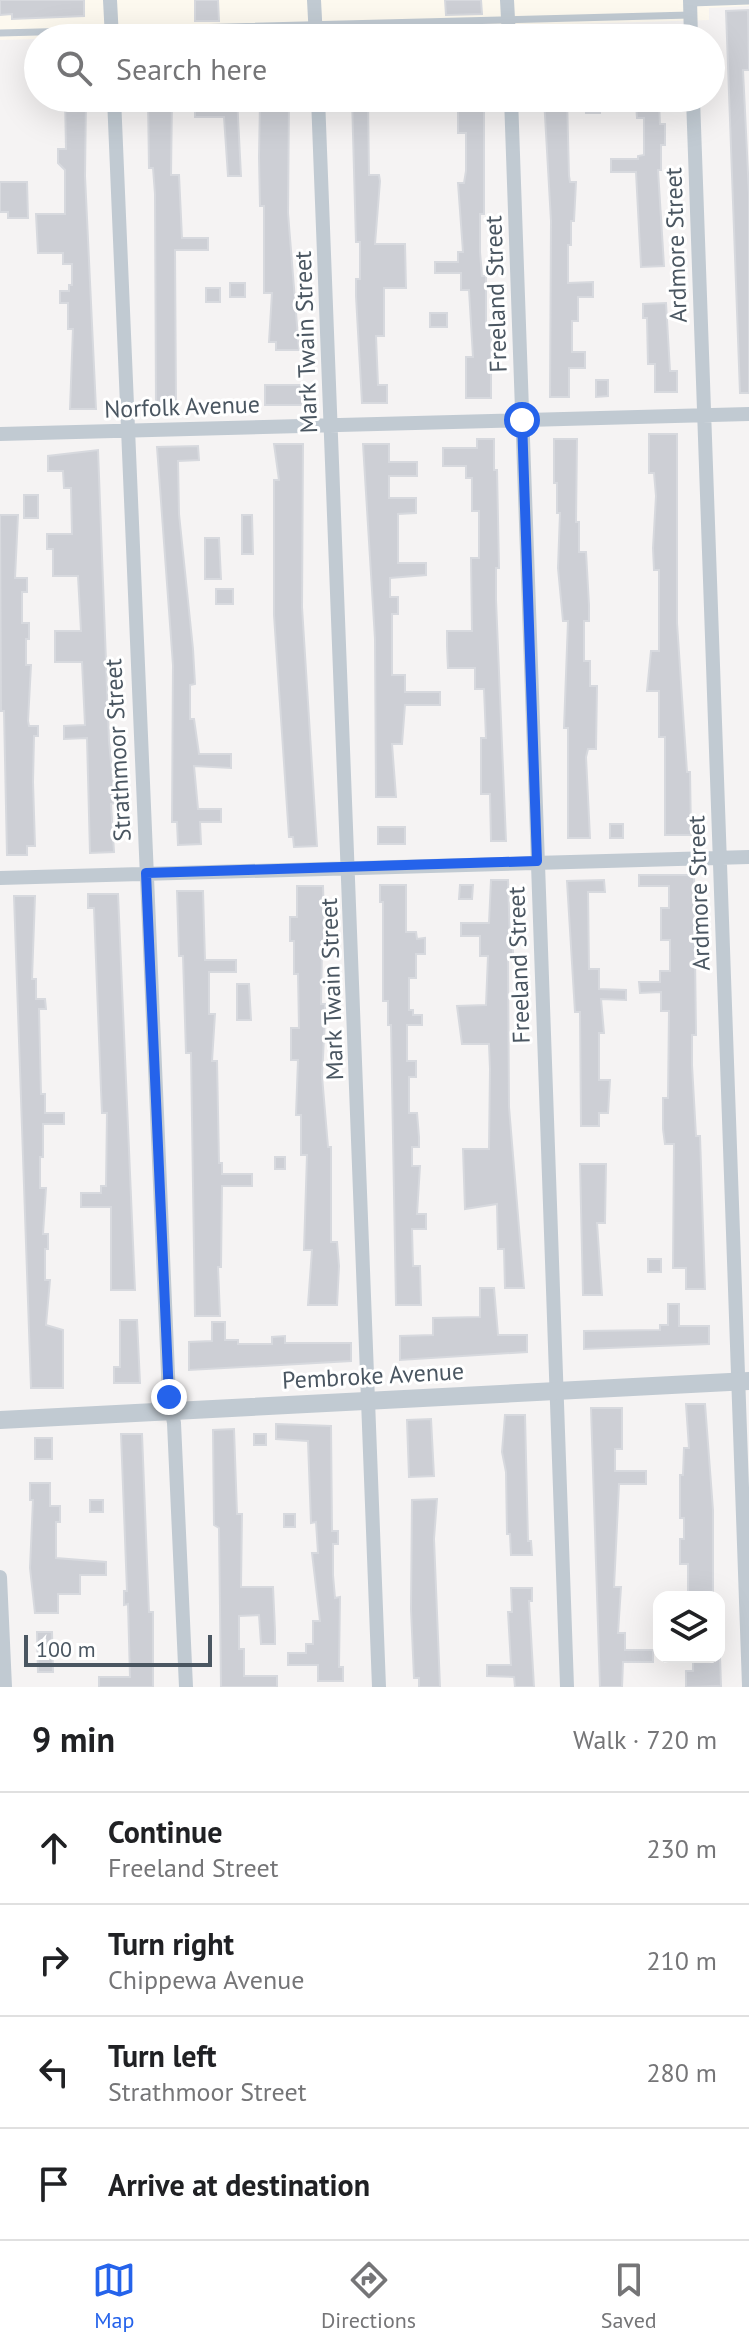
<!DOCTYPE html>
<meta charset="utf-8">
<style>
:root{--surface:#fff;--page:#f2f2f2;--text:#202124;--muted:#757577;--line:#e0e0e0;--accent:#2563eb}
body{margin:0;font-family:"PT Sans",sans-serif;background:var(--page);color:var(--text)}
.controls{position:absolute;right:24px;bottom:24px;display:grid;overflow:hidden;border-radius:16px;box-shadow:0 8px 32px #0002}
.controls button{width:72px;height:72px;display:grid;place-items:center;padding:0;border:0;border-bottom:2px solid var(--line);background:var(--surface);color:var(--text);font:40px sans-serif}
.scale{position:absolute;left:24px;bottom:20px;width:188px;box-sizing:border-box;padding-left:8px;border:4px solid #4a5661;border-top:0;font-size:22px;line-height:28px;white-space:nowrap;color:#4a5661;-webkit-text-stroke:6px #fff;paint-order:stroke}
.stop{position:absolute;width:24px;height:24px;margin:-18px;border:6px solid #2563eb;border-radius:50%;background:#fff}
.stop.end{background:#2563eb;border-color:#fff;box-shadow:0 2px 8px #0008}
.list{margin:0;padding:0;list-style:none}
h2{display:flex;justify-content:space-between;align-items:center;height:104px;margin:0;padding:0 32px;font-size:34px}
h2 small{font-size:26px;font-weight:400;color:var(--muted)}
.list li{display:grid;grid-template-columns:52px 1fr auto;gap:24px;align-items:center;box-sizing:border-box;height:112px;padding:0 32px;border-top:2px solid var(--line)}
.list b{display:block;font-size:30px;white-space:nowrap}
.list p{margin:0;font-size:26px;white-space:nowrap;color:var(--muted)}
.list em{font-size:26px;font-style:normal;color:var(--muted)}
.icon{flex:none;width:44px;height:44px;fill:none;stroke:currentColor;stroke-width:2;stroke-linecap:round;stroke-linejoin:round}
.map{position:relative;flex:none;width:749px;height:1687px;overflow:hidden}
.search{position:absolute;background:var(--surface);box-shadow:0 8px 32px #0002;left:24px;right:24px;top:24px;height:88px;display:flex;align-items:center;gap:20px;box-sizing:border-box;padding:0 28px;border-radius:44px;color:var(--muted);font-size:30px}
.sheet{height:552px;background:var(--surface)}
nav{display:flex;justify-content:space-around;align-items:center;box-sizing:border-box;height:112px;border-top:2px solid var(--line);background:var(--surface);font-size:22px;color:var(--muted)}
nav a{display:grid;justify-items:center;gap:4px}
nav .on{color:var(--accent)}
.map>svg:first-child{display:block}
.commercial{fill:#fdf9ef}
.building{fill:#cdcfd5;stroke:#d7d9de;stroke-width:2}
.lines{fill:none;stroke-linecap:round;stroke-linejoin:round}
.service{stroke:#c1cad2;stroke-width:7}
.minor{stroke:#c1cad2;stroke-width:14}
.tertiary{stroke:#c1cad2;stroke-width:18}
.route{stroke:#2563eb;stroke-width:10}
.labels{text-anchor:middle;stroke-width:6;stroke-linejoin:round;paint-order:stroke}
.street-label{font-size:24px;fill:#4a5661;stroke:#fff}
</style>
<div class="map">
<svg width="749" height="1687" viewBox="0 0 749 1687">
<rect width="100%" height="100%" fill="#f5f3f3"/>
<path class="commercial" d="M0 0H749V6L709 8V20L0 40Z"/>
<path class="building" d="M0 0H84V16L12 19V14L0 15Z
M195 0H218L219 21H195Z
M445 0H481L482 14 446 15Z
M748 10 749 70H743L749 194V393H740L726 11Z
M619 27H633V38H619Z
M456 28 482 27 483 38H456Z
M65 98H86L85 176 96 409H70L73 329H68V303H60V291H69V285H72V264H63V253H38L36 214H65V170L58 163V149H66Z
M148 98H172L171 175H179L182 238H208V250H175L176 407H156L155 194 153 168H149Z
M222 98H237L241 176H228L224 117H195V106H222Z
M266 98H289L288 213 299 350H276V342H269L272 293H264V206H260L259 157 260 102H266Z
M352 98H368L369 175H379L380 181 375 244H405L406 288H384V336H376L378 385H387V403H362L356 296V279H360V242H356Z
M458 98H484V214H480V252L482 276H486V328H491V398H466V357H473L469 290H461V273H435V262H458V252H463L458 183H464L466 171V133H458Z
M544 98H567L569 176 570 182H576L574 221H571V245H568V283L593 282V297H578V321H572V352H585V368H569V397H550L551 221Z
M586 98H600V113H586Z
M636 103H659L660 124H665V145H661V170H658L664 266 641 267 636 172H611V159H638V156L644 155V118H637Z
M0 182H27L28 218H8V212H0Z
M230 283H245V297H230Z
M206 288H220V302H206Z
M666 303 670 371H677V392H655V364H648L647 318H643V304Z
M430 313H447V327H430Z
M596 380H608V396L596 397Z
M265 385H302V405H265Z
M649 434H677V623L687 772H690L691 835H665V737H659V691H647L651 651H659V570H654L653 548 656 496 654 473H649Z
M477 439H494V470H497L499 568H496V600L506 841H491L490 794H481V738H486L484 689H475V668H448L447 646V631H472L471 558H479V511H472V478H466V466H443V448H477Z
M554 439H577L576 522H579V552H586L589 605V621H584V661H590V686H597L596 749H588L586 757 590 838H568V728H564L568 621H563L558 568 560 513H557V483H554Z
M274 444H303L302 607 317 846 294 847 293 837H289L274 615V480H279Z
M363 444H389V462H417V476H389V498H416V513L398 514V563H426V575L390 578V597H398V614H392V675H405V692H440V705H405L402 744H392L396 797H376L375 639Z
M198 446 199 460 178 461 179 514 193 649 195 684 190 685V719H194L199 754H231V768L194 766 198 809H221V822H200L201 844 178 845 177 822H172L173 665 157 447Z
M98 450 109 741 115 803 111 804 114 852 90 853 87 738 64 739V726L85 725 82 662H55V631H81L78 576H53V549H47V534H72L71 488H64L63 471H48V456Z
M24 495H38V518H24Z
M0 515H18L15 578H27V592H22V623H29V639H26V665H31L28 721 29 726H38V736H34L33 782 35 846H27V855H7L4 711H1Z
M242 515H252L253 554H242Z
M205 538H219L221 579H205Z
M216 589H233V604H216Z
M610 824H623V838H610Z
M378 827H405V844H378Z
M639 875H694L696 1035H692V1065L696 1136H700L705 1289H686V1268H673L674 1144H665L663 1129V1098H668L669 1011H661V992L640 993 639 982H660V971H670V940H661V908H669V886H639Z
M491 880H508L510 940H513V956H508L509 1107 524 1288H505L504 1249H498L497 1204 465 1209 463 1149H489L490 1069 489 1044H462L457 1006 486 1005 488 956H480V936H461V923H489Z
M604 880 605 892H588L589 969H599V989L626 990V1000L601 999 604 1033H599V1080H610L608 1113H599V1126H581L580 1012H575L567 881Z
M380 885H406V932H416L417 939 425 938V954H416V978H409V1010H413V1015H422V1025H407V1061H416V1077H409V1113H417L419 1137V1147H412V1166H420L417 1214H426V1229H412L413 1266H420L421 1305H396L391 1025H388V1001H383V902H380Z
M460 885H473L472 899H459Z
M297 886H323L325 949H322L321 1004H325V1018L322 1076 328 1147H331V1242H337L339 1266 337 1305H308L312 1250H304L307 1155H301V1115H296L298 1060H291V1028H299L298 974H294V941H290V917H297Z
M177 891H203L205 960H236V972H209V1014H215L212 1061H217L219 1163H222V1174H252V1186H222L221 1267H218L220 1316H195L191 1053H186L183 956H179Z
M88 894H118L135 1290H111V1207H81V1193H101V1186H106L107 1113H102L101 1090 94 908H88Z
M14 896H35L32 979H36V999H45L46 1009H39L41 1094H45V1113H64V1124H43V1157H40V1188H46L43 1234H48V1249H45V1280H50L46 1325 63 1330V1388H31Z
M237 984H249L251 1020H237Z
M275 1157H285V1169H275Z
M580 1164H606L605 1223H597L602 1295H583Z
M648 1259H661V1272H648Z
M480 1288H494L498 1335H527V1352L400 1360V1336L433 1335V1318L480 1317Z
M668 1304H679V1326H709V1344L584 1349V1331L660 1330V1325H668Z
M120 1320H137L140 1383H114V1367H120Z
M212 1322H225V1340H238V1344H272V1337L285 1336V1343H351V1361L189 1370V1342L212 1341Z
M686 1404H705L713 1510V1592H688V1564H680V1539H684V1518H680V1475H683L684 1448H689Z
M591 1408H622V1449H615V1471H646V1484H619L614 1587H621L618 1633H625V1650H653V1662H623L622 1687H600Z
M505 1415H525L528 1541H531L532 1555H511L510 1534H507L506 1472 502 1452Z
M431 1419 434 1476 409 1477 407 1420Z
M276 1424 331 1426 332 1531H338V1544H333V1575L335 1598 340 1597 339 1667H343V1681H318V1665H288V1653H306V1644H313V1621H320L312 1553H318L316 1522 311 1523 308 1441 276 1439Z
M234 1429 237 1514H242L241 1587H273L275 1631V1644H261L259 1615 239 1616V1649H244V1676H277V1687H221L219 1528 214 1525 213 1430Z
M121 1434H142L149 1612H153V1687H99V1677H130L128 1604 124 1605V1591H127Z
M254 1434H266V1445H254Z
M35 1438H52V1459H35Z
M30 1483H50V1506H60V1522H56V1558L106 1562V1575H80V1594H58V1613H35L30 1568 33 1500H30Z
M437 1499 434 1539 440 1687H419V1678H414L411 1609 412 1500Z
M90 1500H103V1512H90Z
M284 1514H295V1527H284Z
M511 1588H532V1601H529L534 1687H515L514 1677 487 1676V1665H511L508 1612H512Z
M37 1632H52L53 1672H38Z
M693 1657H720L721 1686 686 1687V1671H693Z"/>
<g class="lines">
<path class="service" d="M691 3 749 1
M0 33 690 15"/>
<path class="minor" d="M110 0 112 38
M314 0 316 38
M507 0 509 38
M690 0 691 38
M114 98 169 1397 174 1423 186 1687
M318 98 379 1687
M511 98 567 1687
M693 98 749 1686
M0 434 749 414
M0 878 749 857
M0 1577 5 1687"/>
<path class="tertiary" d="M0 1420 749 1381"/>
</g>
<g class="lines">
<path class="route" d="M169 1397 146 873 537 861 522 420"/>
</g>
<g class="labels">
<g class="street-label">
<text transform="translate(676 245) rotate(-92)" y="8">Ardmore Street</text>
<text transform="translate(496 294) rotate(-92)" y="8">Freeland Street</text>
<text transform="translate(306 342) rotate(-92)" y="8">Mark Twain Street</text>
<text transform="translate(182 407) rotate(-2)" y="8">Norfolk Avenue</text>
<text transform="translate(118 750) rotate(-93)" y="8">Strathmoor Street</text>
<text transform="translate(699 893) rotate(-92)" y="8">Ardmore Street</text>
<text transform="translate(519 965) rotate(-92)" y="8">Freeland Street</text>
<text transform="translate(332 989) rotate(-92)" y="8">Mark Twain Street</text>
<text transform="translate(373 1376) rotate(-3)" y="8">Pembroke Avenue</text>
</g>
</g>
</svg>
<div class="controls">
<button><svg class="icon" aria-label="layers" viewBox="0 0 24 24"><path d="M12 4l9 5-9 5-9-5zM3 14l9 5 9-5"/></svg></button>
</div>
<div class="scale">100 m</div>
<div class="stop" style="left:522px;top:420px"></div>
<div class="stop end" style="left:169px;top:1397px"></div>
<div class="search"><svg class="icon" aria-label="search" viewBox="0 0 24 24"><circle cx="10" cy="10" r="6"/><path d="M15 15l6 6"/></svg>Search here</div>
</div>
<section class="sheet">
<h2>9 min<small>Walk · 720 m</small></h2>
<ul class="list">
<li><svg class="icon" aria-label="ahead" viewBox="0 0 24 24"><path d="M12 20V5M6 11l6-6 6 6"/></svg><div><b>Continue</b><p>Freeland Street</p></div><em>230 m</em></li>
<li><svg class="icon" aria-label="right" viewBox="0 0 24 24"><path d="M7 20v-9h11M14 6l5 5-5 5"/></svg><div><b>Turn right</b><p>Chippewa Avenue</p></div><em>210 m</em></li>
<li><svg class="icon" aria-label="left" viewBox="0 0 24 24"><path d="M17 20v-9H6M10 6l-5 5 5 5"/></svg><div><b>Turn left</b><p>Strathmoor Street</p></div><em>280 m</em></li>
<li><svg class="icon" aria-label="arrive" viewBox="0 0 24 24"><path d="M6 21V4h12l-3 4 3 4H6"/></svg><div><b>Arrive at destination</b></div></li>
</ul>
</section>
<nav>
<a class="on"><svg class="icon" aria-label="map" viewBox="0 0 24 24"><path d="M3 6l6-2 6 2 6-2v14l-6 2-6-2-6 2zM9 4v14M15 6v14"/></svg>Map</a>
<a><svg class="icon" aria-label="directions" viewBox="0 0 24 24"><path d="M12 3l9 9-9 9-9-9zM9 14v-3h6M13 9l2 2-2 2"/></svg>Directions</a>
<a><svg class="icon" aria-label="saved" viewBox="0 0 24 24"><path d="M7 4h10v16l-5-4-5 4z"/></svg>Saved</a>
</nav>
